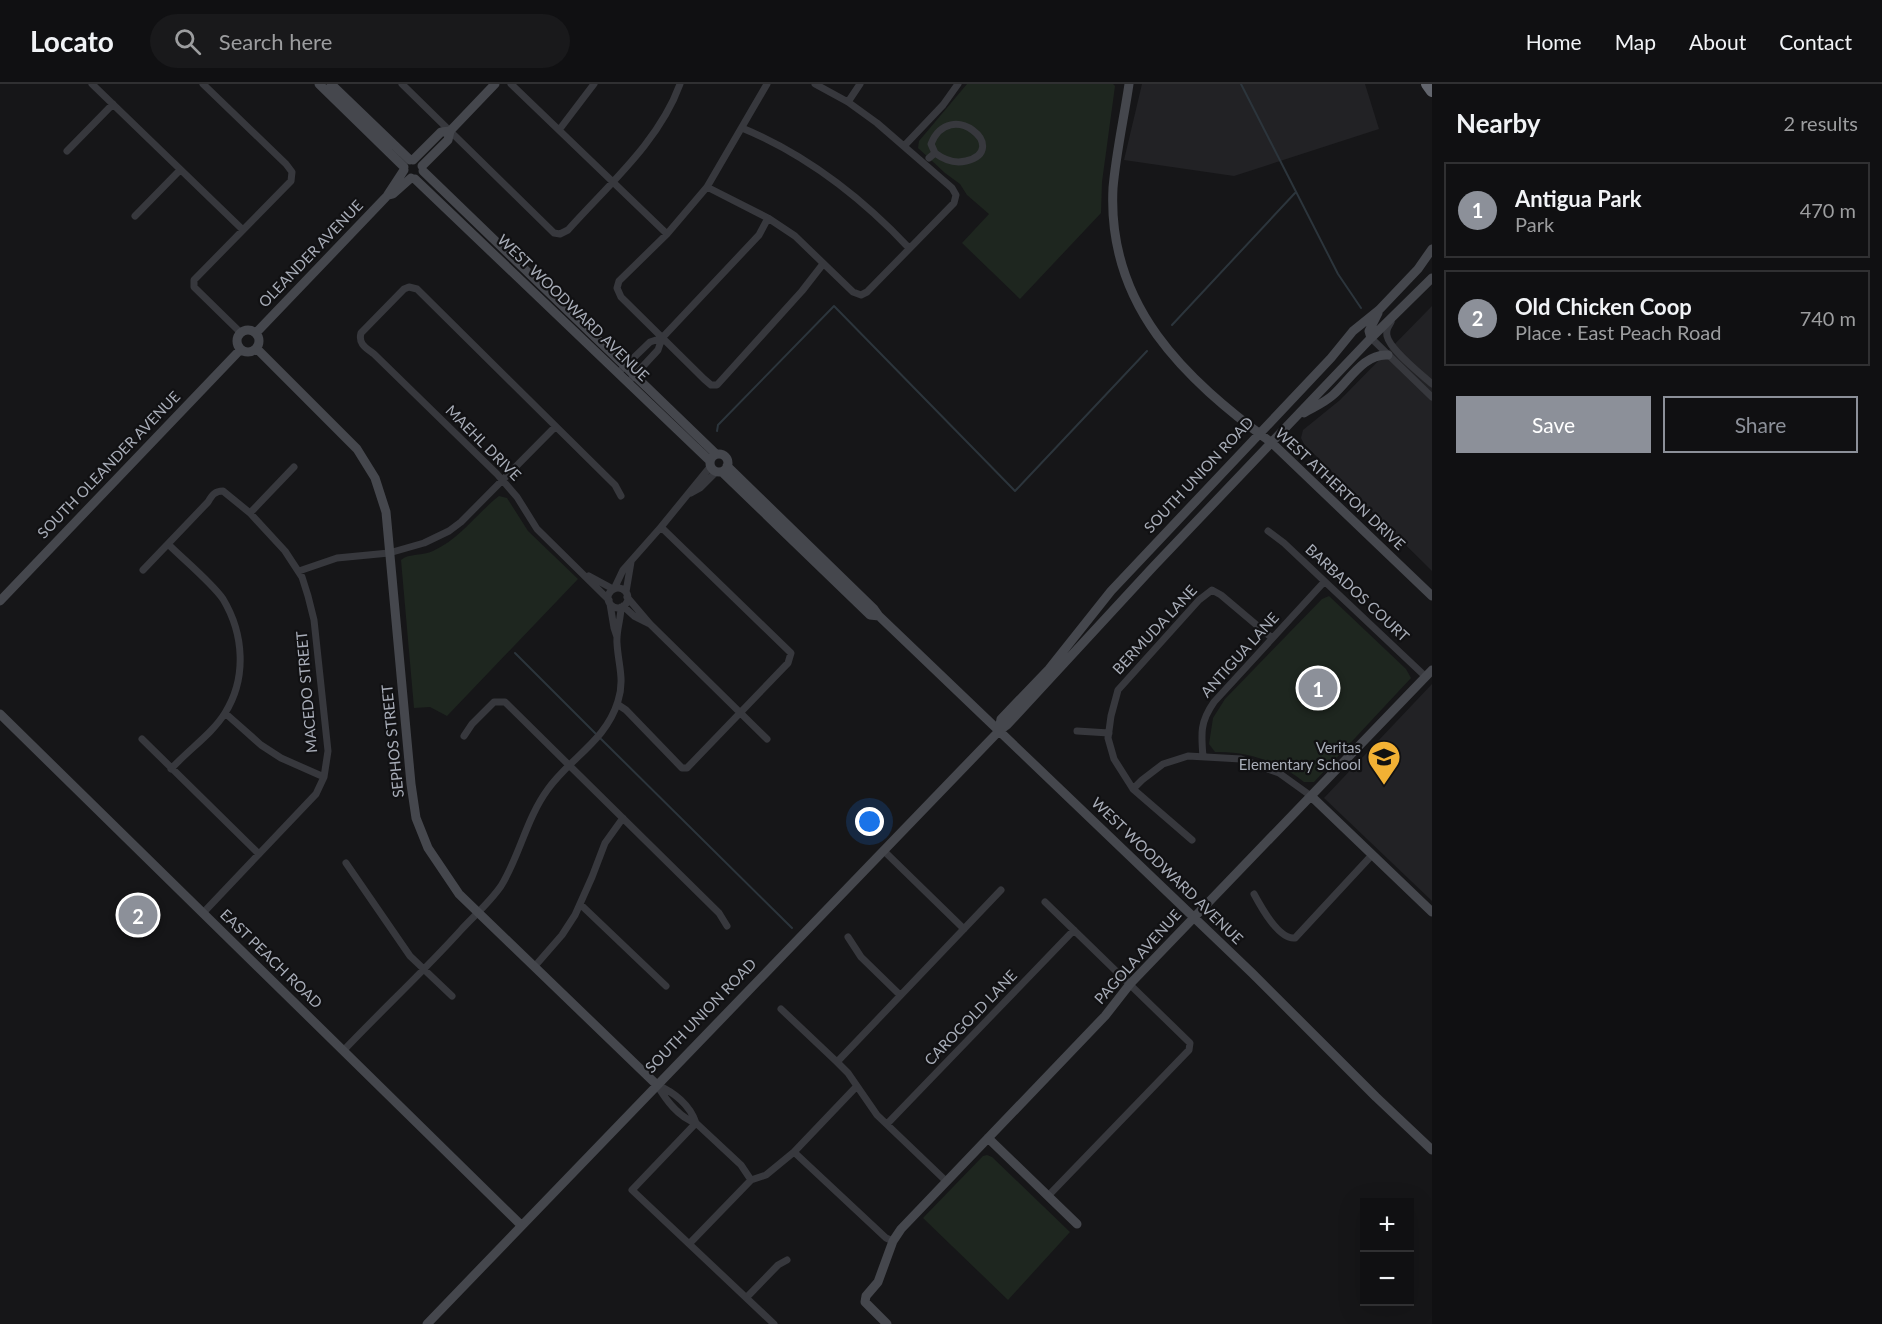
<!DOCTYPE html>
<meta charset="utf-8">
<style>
:root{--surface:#101012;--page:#19191b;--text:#f1f3f6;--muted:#9c9d9f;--line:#303032;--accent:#8c9099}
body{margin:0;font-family:Lato,sans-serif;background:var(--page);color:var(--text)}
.controls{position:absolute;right:18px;bottom:18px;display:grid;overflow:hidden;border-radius:0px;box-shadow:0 6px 24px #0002}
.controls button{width:54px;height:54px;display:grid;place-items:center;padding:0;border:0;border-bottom:2px solid var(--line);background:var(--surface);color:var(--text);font:30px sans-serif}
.you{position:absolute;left:870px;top:738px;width:21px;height:21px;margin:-15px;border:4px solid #fff;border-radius:50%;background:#1a73e8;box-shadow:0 0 0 9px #1a73e833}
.badge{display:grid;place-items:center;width:39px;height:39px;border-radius:50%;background:var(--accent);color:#fff;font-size:20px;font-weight:700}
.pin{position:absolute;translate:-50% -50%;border:3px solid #fff;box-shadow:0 2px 6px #0006}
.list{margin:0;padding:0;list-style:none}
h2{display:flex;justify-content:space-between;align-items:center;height:78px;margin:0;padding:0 24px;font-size:26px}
h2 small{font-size:20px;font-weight:400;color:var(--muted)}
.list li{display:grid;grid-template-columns:39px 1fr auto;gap:18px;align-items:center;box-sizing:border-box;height:96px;margin:0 12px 12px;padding:0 12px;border:2px solid var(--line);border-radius:0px}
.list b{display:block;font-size:22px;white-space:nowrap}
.list p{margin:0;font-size:20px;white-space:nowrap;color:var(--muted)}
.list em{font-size:20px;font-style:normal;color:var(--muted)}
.actions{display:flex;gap:12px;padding:18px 24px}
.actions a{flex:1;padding:14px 0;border:2px solid var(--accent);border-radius:0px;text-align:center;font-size:21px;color:var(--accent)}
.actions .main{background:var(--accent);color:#fff}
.icon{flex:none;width:33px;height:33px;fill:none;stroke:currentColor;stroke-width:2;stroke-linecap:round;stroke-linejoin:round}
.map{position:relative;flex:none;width:1432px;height:1240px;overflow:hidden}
header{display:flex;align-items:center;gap:36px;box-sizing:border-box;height:84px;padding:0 30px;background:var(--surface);border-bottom:2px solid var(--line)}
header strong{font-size:28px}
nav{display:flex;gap:33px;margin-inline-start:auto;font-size:21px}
.search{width:420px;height:54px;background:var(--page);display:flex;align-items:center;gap:15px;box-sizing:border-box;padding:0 21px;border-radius:33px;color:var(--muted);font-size:22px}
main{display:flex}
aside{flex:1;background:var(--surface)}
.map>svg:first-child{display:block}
.built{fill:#222225}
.green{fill:#1e261f}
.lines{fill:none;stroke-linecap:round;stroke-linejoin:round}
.stream{stroke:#2c353c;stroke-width:2}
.street{stroke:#37383d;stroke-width:7}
.secondary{stroke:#45474d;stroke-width:9}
.highway{stroke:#63666e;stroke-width:12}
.labels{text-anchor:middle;stroke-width:4.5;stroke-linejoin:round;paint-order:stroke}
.street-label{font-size:15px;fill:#a8adb8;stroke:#111113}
.poi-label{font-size:15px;fill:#a8adb8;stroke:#111113;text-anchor:end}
</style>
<header>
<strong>Locato</strong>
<div class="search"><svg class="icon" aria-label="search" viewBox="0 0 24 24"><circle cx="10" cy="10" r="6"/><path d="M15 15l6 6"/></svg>Search here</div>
<nav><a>Home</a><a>Map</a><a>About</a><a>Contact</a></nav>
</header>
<main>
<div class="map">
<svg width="1432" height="1240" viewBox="0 0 1432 1240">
<rect width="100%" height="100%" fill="#161618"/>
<path class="built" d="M1142 0H1365L1379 45 1234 92 1124 76Z
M1432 222V487L1304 360 1301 354 1303 346 1340 316Z
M1432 600V817L1324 714Z"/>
<path class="green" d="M967 0H1113L1115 2 1102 98 1101 129 1020 215 962 159 989 130 967 111 960 100 945 89 918 64 919 57Z
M499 412 507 414 528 447 578 495 447 632 430 623 414 624 401 476C409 469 423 472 433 467 461 454 476 430 499 412Z
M1329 512 1406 585 1411 594 1314 698H1304C1279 678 1248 667 1215 668L1209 660 1213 634 1225 615 1322 515Z
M987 1071 992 1073 1070 1148 1008 1216 923 1134 983 1072Z"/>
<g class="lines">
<path class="stream" d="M1241 0 1338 190 1361 224
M1172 241 1295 109
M717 347 718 341 834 222 1015 407 1147 267
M515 569 596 650
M600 654 792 844"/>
<path class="street" d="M92 0 243 146
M203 0 286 80 292 88 291 97 194 196V203L241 249
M402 0 554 149 560 150 568 146C608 101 659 58 680 0
M511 0 667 150
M767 0 707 103 667 150 619 197 617 204 621 213 704 295 711 301H717L802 207 823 180
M848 18 860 0
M742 44C807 71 861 113 909 164
M559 46 594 0
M905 61 943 21 958 0
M67 67 113 20
M929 74 935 69C943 75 954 80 966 77 1012 66 950 12 931 60L935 69
M707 103 768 134 795 152 853 208 861 211 867 208 954 119 956 111 952 104 877 39 848 18 815 0
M135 132 180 86
M1391 238C1388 243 1386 246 1387 252 1390 266 1421 290 1432 300
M662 254 759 151 768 134
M1371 254 1432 313
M622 285 650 258 662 254 658 266 632 294
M691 409 700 404 716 388
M250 429 294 383
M1268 447 1284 459 1426 593
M168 460C183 475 212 499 223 515 244 550 247 594 225 629 212 650 188 666 171 685
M143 486 208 418C212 411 215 407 223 407L250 429 285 467 302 493 308 512 314 536 328 667 324 693 316 710 203 829
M299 487 337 474 389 469 424 459 449 447 461 438 555 343
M589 492 613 505
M608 514a10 10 0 1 1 20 0a10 10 0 1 1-20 0Z
M614 505 623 486 661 443 710 383
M626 508 631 478
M627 513 650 540 767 655
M609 516 537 445 517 413 497 390 374 270C366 264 358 260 361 249L404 205 409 203 417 205 615 401 621 412
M610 520 614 544 617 553
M623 522 634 532 648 539
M617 620 626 626 682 684H687L788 579 791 569 661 443
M225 629 261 661 281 674 324 693
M1077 647 1109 649
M464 652 472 640 494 618H505L719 829 727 842
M142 655 259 770
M1203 673C1201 649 1200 638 1214 618L1324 498
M1133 705 1142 696 1163 680 1188 672 1241 675 1279 689 1311 712
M1192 756 1133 705 1114 675 1108 654 1111 632 1118 606 1199 516 1212 506 1221 511 1272 554
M884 767 964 845
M346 779 410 872 452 912
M1254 810C1261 823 1279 856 1295 854L1372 771
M1045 818 1190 959 1189 966 1048 1112
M580 820 666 902
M848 853 861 873 900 911
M535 882 562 851 575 831 592 793 605 759 623 734
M781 925 837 978 848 989 877 1031 946 1097
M343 967C382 926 423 888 461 846 474 832 490 818 501 802 520 771 526 735 548 705 571 673 606 657 618 617 625 595 618 580 617 559 616 547 621 535 621 523
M837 978 1001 806
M657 1001C666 1016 678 1033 696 1039L741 1081 751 1096
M657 1001C674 1008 690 1021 696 1039
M696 1039 632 1106 774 1240
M887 1040 1074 846
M794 1068 886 1154 893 1157
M690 1159 751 1096 766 1091 794 1068 856 1003
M747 1213 778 1181 787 1176"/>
<path class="secondary" d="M319 0 404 83
M331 0 410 76
M1129 0C1124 34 1116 69 1113 104 1107 222 1184 294 1272 359L1432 512
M413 76 441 48 450 47
M422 82 448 56 450 47 495 0
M423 87 716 370
M415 95 709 376
M389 111 393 110 411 94
M237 257a11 11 0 1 1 22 0a11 11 0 1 1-22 0Z
M256 249 387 112 404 86
M1371 254 1369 247 1378 229
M257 265 357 365 375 394 386 428 411 700 416 734 428 764 459 810 657 1001
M1304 329C1314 323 1324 319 1333 311 1349 297 1364 269 1388 271
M710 379a9 9 0 1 1 18 0a9 9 0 1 1-18 0Z
M727 382 874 525 879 532 1252 889 1376 1013 1432 1066
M722 388 870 531 879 532
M0 517 240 266
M0 630 521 1141
M999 647 1001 635 1049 585 1111 507 1331 274 1353 247 1379 226 1418 185 1432 165
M1311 712 1432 828
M988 1054 1077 1140
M427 1240 999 647 1007 641 1153 483 1371 254 1432 194
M887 1240 865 1218 866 1212 878 1198 893 1157 901 1145 1105 932 1130 900 1432 586"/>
<path class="highway" d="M1427 0 1432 7"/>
</g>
<defs>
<g id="school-pin" transform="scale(1.725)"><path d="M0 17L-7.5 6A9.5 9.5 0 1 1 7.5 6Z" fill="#f2b134" stroke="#111113"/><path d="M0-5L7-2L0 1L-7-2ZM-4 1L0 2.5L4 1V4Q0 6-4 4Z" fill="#111"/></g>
</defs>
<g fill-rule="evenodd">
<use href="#school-pin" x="1384" y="673"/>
</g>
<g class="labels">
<g class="street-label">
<text transform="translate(311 170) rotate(-46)" y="5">OLEANDER AVENUE</text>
<text transform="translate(573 224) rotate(44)" y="5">WEST WOODWARD AVENUE</text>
<text transform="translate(483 359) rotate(45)" y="5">MAEHL DRIVE</text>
<text transform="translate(109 381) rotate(-46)" y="5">SOUTH OLEANDER AVENUE</text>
<text transform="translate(1199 391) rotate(-47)" y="5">SOUTH UNION ROAD</text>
<text transform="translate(1340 405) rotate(43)" y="5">WEST ATHERTON DRIVE</text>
<text transform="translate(1357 509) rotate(43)" y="5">BARBADOS COURT</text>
<text transform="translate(1155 546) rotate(-47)" y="5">BERMUDA LANE</text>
<text transform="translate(1240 571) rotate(-48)" y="5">ANTIGUA LANE</text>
<text transform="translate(307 608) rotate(-95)" y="5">MACEDO STREET</text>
<text transform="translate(393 657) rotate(-96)" y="5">SEPHOS STREET</text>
<text transform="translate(1167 787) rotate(44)" y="5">WEST WOODWARD AVENUE</text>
<text transform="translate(1138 873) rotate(-48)" y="5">PAGOLA AVENUE</text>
<text transform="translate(271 875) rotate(44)" y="5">EAST PEACH ROAD</text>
<text transform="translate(701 932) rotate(-46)" y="5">SOUTH UNION ROAD</text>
<text transform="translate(971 934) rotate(-46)" y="5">CAROGOLD LANE</text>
</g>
<g class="poi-label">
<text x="1361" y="669">Veritas<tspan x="1361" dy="17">Elementary School</tspan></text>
</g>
</g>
</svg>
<div class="controls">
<button>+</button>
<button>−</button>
</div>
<div class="you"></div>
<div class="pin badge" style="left:1318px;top:604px">1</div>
<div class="pin badge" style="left:138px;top:831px">2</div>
</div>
<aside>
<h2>Nearby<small>2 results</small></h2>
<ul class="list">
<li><span class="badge">1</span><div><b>Antigua Park</b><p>Park</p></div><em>470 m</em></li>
<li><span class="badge">2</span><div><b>Old Chicken Coop</b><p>Place · East Peach Road</p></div><em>740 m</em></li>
</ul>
<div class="actions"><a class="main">Save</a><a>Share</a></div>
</aside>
</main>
